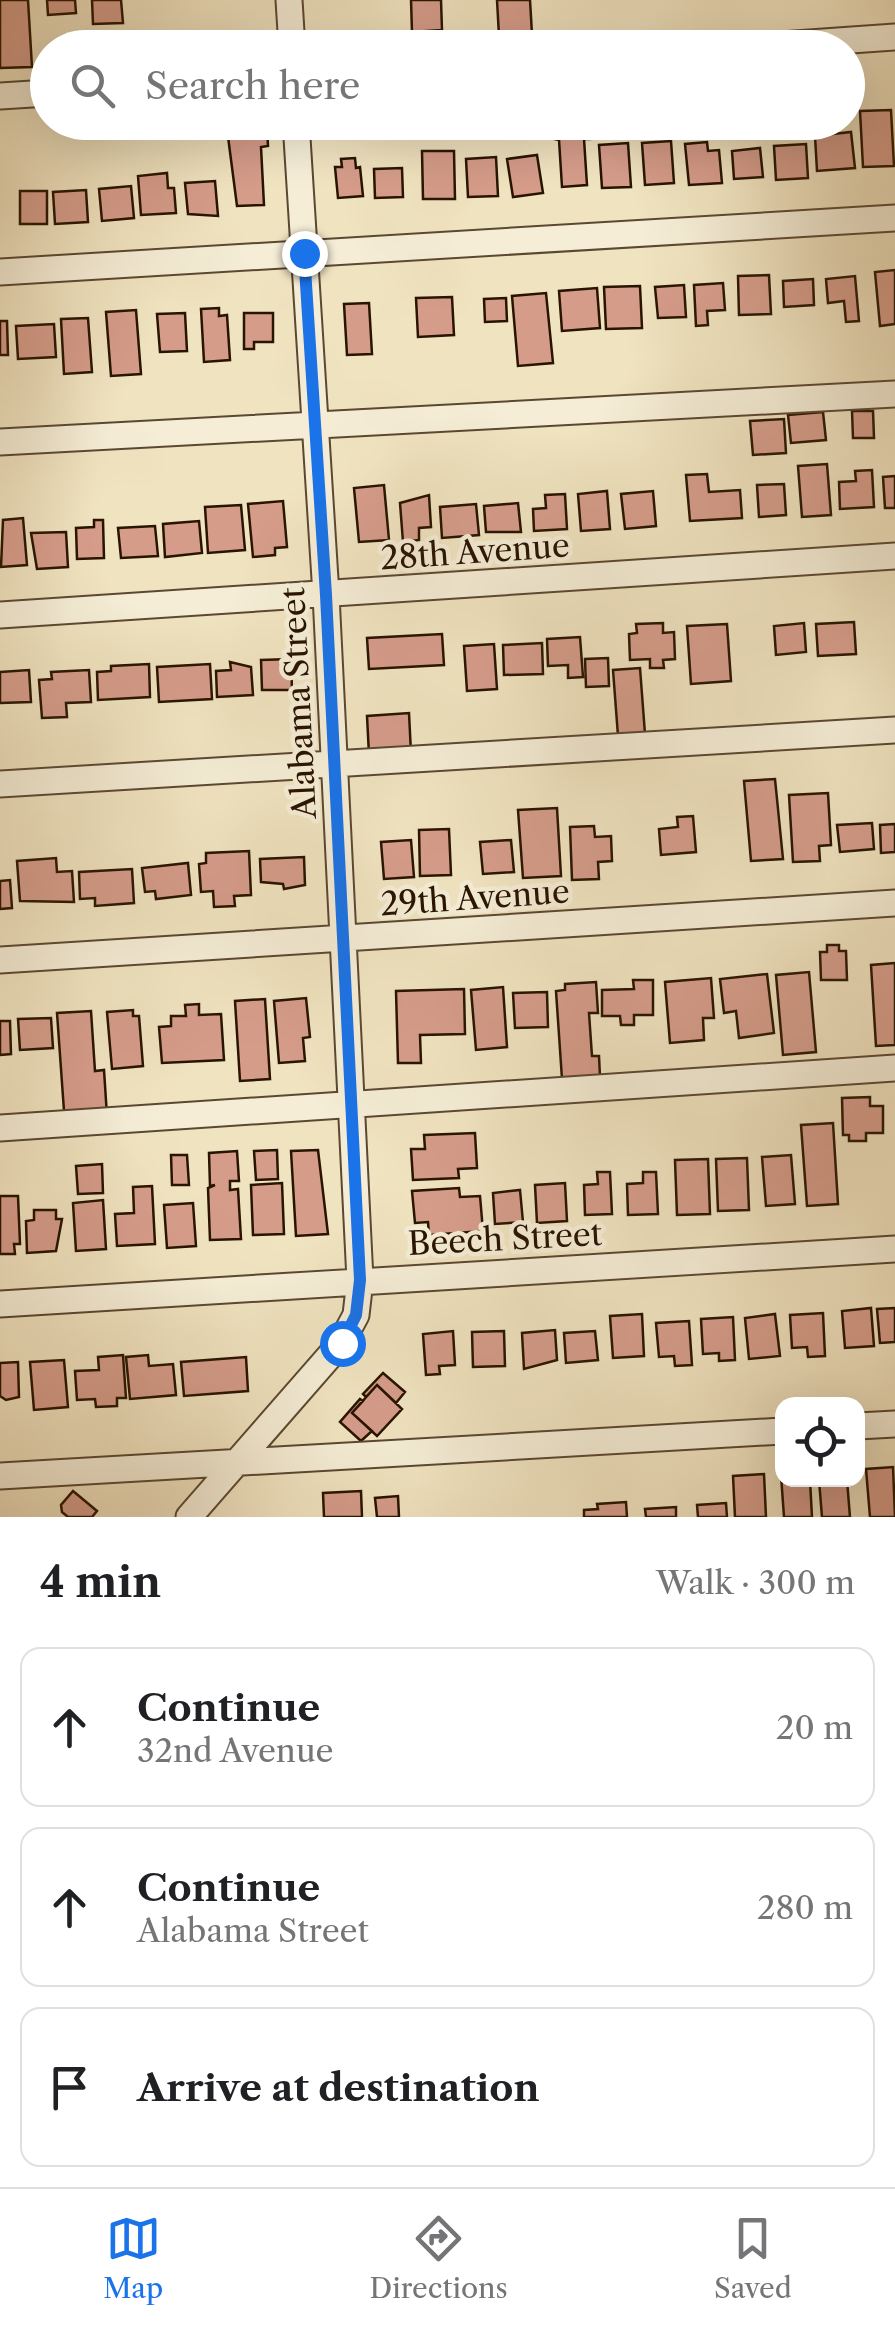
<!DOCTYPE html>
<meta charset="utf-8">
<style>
:root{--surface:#fff;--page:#f2f2f2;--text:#202124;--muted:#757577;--line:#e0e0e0;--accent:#1a73e8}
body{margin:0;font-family:"Libre Caslon Text",serif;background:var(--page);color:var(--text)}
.controls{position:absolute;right:30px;bottom:30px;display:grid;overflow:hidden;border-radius:20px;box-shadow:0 10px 40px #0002}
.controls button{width:90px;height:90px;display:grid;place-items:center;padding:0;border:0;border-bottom:2px solid var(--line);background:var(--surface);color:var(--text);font:50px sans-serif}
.stop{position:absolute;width:30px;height:30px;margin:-22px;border:8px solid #1a73e8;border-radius:50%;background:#fff}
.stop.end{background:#1a73e8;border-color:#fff;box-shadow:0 2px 10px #0008}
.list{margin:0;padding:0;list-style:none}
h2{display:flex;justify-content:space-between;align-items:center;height:130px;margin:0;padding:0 40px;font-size:42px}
h2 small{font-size:32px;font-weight:400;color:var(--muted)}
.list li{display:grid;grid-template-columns:65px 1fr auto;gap:30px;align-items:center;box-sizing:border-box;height:160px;margin:0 20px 20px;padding:0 20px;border:2px solid var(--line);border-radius:20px}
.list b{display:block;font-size:38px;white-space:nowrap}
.list p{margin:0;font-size:32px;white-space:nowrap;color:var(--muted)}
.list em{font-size:32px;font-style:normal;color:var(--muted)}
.icon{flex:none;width:55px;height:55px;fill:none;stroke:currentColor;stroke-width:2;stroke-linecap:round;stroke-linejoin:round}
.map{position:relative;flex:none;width:895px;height:1517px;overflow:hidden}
.search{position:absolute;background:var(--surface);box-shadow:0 10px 40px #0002;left:30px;right:30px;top:30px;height:110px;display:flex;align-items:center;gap:25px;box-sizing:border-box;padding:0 35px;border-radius:55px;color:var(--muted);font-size:38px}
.sheet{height:670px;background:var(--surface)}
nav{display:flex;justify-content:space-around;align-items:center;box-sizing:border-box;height:140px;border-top:2px solid var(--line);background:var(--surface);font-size:28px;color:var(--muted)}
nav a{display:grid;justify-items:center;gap:5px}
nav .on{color:var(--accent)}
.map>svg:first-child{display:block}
.building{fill:#d59c8a;stroke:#291401;stroke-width:2.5}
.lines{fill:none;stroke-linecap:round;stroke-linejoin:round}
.minor-casing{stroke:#5b4831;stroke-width:29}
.minor{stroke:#f5edd6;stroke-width:25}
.route{stroke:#1a73e8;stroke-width:12}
.labels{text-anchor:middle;stroke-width:9;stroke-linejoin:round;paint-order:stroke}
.street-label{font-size:32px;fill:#291401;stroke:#f5edd6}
</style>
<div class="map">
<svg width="895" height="1517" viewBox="0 0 895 1517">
<rect width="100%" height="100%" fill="#f0e3c0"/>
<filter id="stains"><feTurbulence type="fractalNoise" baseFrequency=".002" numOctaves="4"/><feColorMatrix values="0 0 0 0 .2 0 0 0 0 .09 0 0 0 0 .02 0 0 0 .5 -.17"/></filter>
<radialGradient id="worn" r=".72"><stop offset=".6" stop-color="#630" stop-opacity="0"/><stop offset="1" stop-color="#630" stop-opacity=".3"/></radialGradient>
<path class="building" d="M0 0H28L32 67 0 68Z
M47 0H75L76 13 48 15Z
M92 0H121L123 23 93 24Z
M411 0H441L442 30 412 32Z
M497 0H530L532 34 499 36Z
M891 110 894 166 863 167 860 111Z
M549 122H589L590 139H584L587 185 562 187 559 140 550 138Z
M267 126 268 146 261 147 264 205 237 206 227 129Z
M851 132 855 168 817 171 815 136Z
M671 141 674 183 645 185 642 143Z
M707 142 708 151 719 150 722 183 689 185 685 144Z
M628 143 631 187 602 188 599 145Z
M806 144 808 178 776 180 774 146Z
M760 148 763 177 734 179 732 151Z
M422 151H454L455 199H423Z
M537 155 543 193 513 197 507 159Z
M496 157 498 196 468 197 466 159Z
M355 158 356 168 360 167 363 196 338 198 335 167H342L341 159Z
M402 168 403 197 375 198 374 169Z
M167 173 168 188H174L176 213 141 215 138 176Z
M215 181 218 216 188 214 185 183Z
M131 186 134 218 102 221 99 189Z
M86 190 88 222 55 224 53 192Z
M20 191H47V224H20Z
M895 270V324L880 326 875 272Z
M769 275 771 314 739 315 738 276Z
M855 276 859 321 846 322 844 301 828 303 826 279Z
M813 279 814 305 784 307 783 281Z
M723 283 725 310 707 311 708 325 696 326 694 285Z
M684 285 686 317 658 318 655 287Z
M640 286 642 328 606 329 604 287Z
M597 288 600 328 562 331 559 291Z
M546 293 553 363 518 366 512 296Z
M452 297 454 335 418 337 416 298Z
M506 298 507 321 485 322 484 299Z
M369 303 372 354 347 355 344 304Z
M219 308V316L227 315 230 360 204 362 201 309Z
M136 310 141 374 111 376 106 312Z
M185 313 187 351 160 352 157 314Z
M244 313H273V342H254V349H244Z
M88 318 92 372 64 374 61 319Z
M0 321H7L8 355H0Z
M54 324 56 357 18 359 16 326Z
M852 411H873L874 438H853Z
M823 412 826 440 791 443 788 415Z
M784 419 786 453 753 455 750 421Z
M827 464 831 515 802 517 798 466Z
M872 470 874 507 840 509 839 482 856 481 855 471Z
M707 474 709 492 740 490 742 518 690 521 686 475Z
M895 476V508H885L883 477Z
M784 484 786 515 759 517 757 485Z
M384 485 389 540 359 542 354 488Z
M607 491 610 529 581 531 578 494Z
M653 491 656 526 625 529 621 494Z
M565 494 567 529 534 531 533 509 546 508 545 495Z
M429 495 431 527 419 528V540L403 542 400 503Z
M283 501 287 547 275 548V555L253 557 248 504Z
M518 503 521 532H486L484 506Z
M476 504 479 535 442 538 440 507Z
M241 505 245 550 208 553 205 507Z
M23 518 27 565 1 567 3 520Z
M94 520H103L104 558 77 559 76 528 94 527Z
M199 521 202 553 165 557 163 524Z
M155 526 158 556 121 558 118 528Z
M66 532 68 567 37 569 31 533Z
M854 622 856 654 818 656 816 624Z
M663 623V633L674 632 675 659 663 660 664 668H650V659L630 660 629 634 637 633 636 624Z
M804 623 806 652 776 655 774 626Z
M727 624 731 681 691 684 687 626Z
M442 634 444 665 369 669 367 638Z
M580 637 583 677 568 678V665L548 666 547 639Z
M542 643 543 674 504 675 503 645Z
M494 644 497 689 467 691 464 646Z
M608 658 609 686 586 687 585 659Z
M291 659 292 690H262L261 660Z
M230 662 251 667 253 695 217 697 216 671 231 670Z
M149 664 150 697 98 700 97 672 111 671V666Z
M210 664 212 699 159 702 157 667Z
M640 668 645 734 618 736 613 670Z
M29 670 31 702 0 703V672Z
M89 670 91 702 66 703 67 717 42 718 39 680 52 679 51 672Z
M409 713 411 753 369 755 367 716Z
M775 779 783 859 751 861 744 781Z
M828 793 831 845 819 846 820 861 793 862 789 795Z
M557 808 561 876 523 878 518 810Z
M693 816 696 852 661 855 659 829 678 827 677 817Z
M872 823 874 849 840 852 837 825Z
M895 824V852L881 853 880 825Z
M594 826 595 837 611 836 612 861 598 862 599 879 572 880 570 827Z
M449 829 451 875 420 876 419 830Z
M411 840 414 877 384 879 381 842Z
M511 840 514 872 483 874 480 842Z
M249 851 251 895 234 896 235 906 214 907 213 891 201 892 199 864 206 863V853Z
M304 857 305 885 284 889 283 884 261 882 260 859Z
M56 858 57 872 72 871 74 902 20 901 17 861Z
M188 863 191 895 156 899 155 891 145 892 142 868Z
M132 869 134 903 95 906V898L80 899 79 872Z
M10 880 12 908 0 909V881Z
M827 945H839V951H846L847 980H821L820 952H827Z
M895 963V1045L876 1046 871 965Z
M809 972 816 1052 783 1055 776 975Z
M767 974 774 1033 739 1038 736 1011 724 1013 720 979Z
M711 978 714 1018H703L704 1040 670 1043 665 982Z
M633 980H653V1015H634V1025H621L620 1016H602V990L634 989Z
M596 982 598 1013H589L592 1056H599L600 1077 562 1079 556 991 565 990V984Z
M503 987 507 1047 476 1050 471 990Z
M464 989 465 1034 420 1035 421 1063H398L396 991Z
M547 992 548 1027 515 1028 513 993Z
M306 998 310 1037 303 1038 305 1061 279 1063 274 1001Z
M265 999 270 1079 240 1081 235 1001Z
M199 1004V1015L221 1014 224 1060 162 1063 159 1027 171 1026V1016H186L185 1005Z
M133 1010V1016H139L143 1066 112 1069 107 1012Z
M91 1011 95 1071 104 1070 107 1116 64 1111 57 1013Z
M51 1018 53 1048 20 1050 18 1019Z
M0 1021H10L11 1054 0 1055Z
M870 1097V1106H883V1133H866V1141H849V1135H843L842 1098Z
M833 1123 838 1204 807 1206 801 1125Z
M475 1133 477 1168 458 1169 459 1178 413 1180 411 1149H425L424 1135Z
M277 1150 278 1179 256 1180 254 1151Z
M318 1150 328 1234 296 1236 291 1151Z
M237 1151 239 1181H230V1190L238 1189 241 1239 210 1240 208 1188 215 1185 210 1186 209 1153Z
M171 1155H187L189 1185H172Z
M791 1155 795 1204 766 1206 762 1157Z
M747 1158 749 1210 718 1211 716 1159Z
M708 1159 710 1214 677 1215 675 1160Z
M102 1164 103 1193 78 1194 76 1166Z
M597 1172H610L612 1214 585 1215 584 1185 598 1184Z
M643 1172H656L658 1214 628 1215 627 1184 643 1183Z
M282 1183 284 1234 253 1235 251 1185Z
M565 1183 567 1221 537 1223 535 1185Z
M152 1186 155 1244 117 1246 115 1214 134 1213 133 1187Z
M459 1188 460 1197 480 1196 483 1231 429 1235 428 1222 415 1223 412 1191Z
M520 1190 523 1222 495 1224 493 1193Z
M0 1196H18L20 1244H14L15 1254H0Z
M103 1200 106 1249 76 1251 73 1203Z
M193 1203 196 1246 167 1248 164 1205Z
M34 1210H56V1219H62L56 1251 27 1253 26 1221 34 1220Z
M871 1308 874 1346 845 1348 842 1311Z
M895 1308V1342L880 1343 877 1309Z
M823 1313 825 1356 808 1357 807 1347 792 1348 790 1315Z
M642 1314 644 1356 613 1358 610 1316Z
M775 1314 780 1356 749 1359 745 1318Z
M733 1317 735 1360 719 1361V1353L703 1354 701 1319Z
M689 1321 692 1365 675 1366 674 1356 659 1357 656 1323Z
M555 1330 557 1360 524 1369 522 1333Z
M453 1331 455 1365 439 1366 440 1374 426 1375 423 1334Z
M504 1331 505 1366 473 1367 472 1332Z
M595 1331 598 1360 566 1363 564 1333Z
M123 1355 126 1398H117V1406L96 1407 95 1399 77 1400 75 1371 99 1370 98 1357Z
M148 1355 149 1366 173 1364 176 1395 130 1399 126 1357Z
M246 1357 248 1391 184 1396 181 1362Z
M64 1360 68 1407 34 1410 30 1362Z
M18 1362 19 1397 6 1400 0 1396V1363Z
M383 1373 405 1392 396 1403 377 1385 366 1397 363 1394Z
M377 1385 402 1409 377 1436 352 1413Z
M360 1399 363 1401 352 1413 372 1431 361 1441 340 1422Z
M893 1467 895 1517H870L866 1469Z
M764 1474 766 1517H735L733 1476Z
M781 1475 782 1480H810L812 1517H784Z
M819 1480H847L850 1517H822Z
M73 1491 97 1511 92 1517H68L62 1512 61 1505Z
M361 1491 362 1517H324L323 1493Z
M398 1496 399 1517H377L375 1498Z
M626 1502 627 1517H584V1510L598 1509 597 1504Z
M726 1503 727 1517H698L697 1505Z
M676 1507V1517H646L645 1509Z"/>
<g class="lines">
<g class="minor-casing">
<path id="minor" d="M289 0 292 48
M737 48 895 37
M0 96 48 93
M0 272 895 218
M0 442 895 394
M0 615 895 556
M0 784 895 730
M0 960 895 903
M0 1128 895 1068
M0 1304 895 1249
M858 1426 895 1424
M0 1476 782 1431
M189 1517 341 1343 356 1315 360 1280 326 595 296 122"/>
</g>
<use href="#minor" class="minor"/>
</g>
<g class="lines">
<path class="route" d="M304 253 326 595 360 1280 356 1315 342 1343"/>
</g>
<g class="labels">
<g class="street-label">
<text transform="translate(475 552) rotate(-4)" y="11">28th Avenue</text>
<text transform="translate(299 703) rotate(-93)" y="11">Alabama Street</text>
<text transform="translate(475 898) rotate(-4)" y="11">29th Avenue</text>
<text transform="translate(505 1239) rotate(-3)" y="11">Beech Street</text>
</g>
</g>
<rect width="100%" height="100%" filter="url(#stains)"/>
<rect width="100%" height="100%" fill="url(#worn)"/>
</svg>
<div class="controls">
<button><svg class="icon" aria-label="locate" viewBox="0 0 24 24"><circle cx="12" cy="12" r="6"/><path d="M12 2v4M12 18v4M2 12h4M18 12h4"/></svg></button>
</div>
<div class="stop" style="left:342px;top:1343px"></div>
<div class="stop end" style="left:304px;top:253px"></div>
<div class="search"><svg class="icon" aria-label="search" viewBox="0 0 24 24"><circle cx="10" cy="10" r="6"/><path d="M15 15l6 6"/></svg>Search here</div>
</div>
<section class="sheet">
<h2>4 min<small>Walk · 300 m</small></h2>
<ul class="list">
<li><svg class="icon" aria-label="ahead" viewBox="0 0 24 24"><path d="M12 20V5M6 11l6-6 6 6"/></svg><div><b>Continue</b><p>32nd Avenue</p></div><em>20 m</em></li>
<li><svg class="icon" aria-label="ahead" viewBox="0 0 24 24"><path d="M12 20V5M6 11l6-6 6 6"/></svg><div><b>Continue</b><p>Alabama Street</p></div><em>280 m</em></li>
<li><svg class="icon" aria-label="arrive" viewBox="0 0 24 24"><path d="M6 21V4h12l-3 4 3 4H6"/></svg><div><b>Arrive at destination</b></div></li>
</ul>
</section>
<nav>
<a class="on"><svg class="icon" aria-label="map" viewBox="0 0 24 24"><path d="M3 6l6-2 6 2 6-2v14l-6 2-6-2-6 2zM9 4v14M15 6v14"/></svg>Map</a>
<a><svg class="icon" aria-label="directions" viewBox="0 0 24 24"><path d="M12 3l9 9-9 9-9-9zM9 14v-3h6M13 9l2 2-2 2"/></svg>Directions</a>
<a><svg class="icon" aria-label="saved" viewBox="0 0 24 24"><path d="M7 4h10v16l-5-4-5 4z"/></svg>Saved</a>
</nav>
